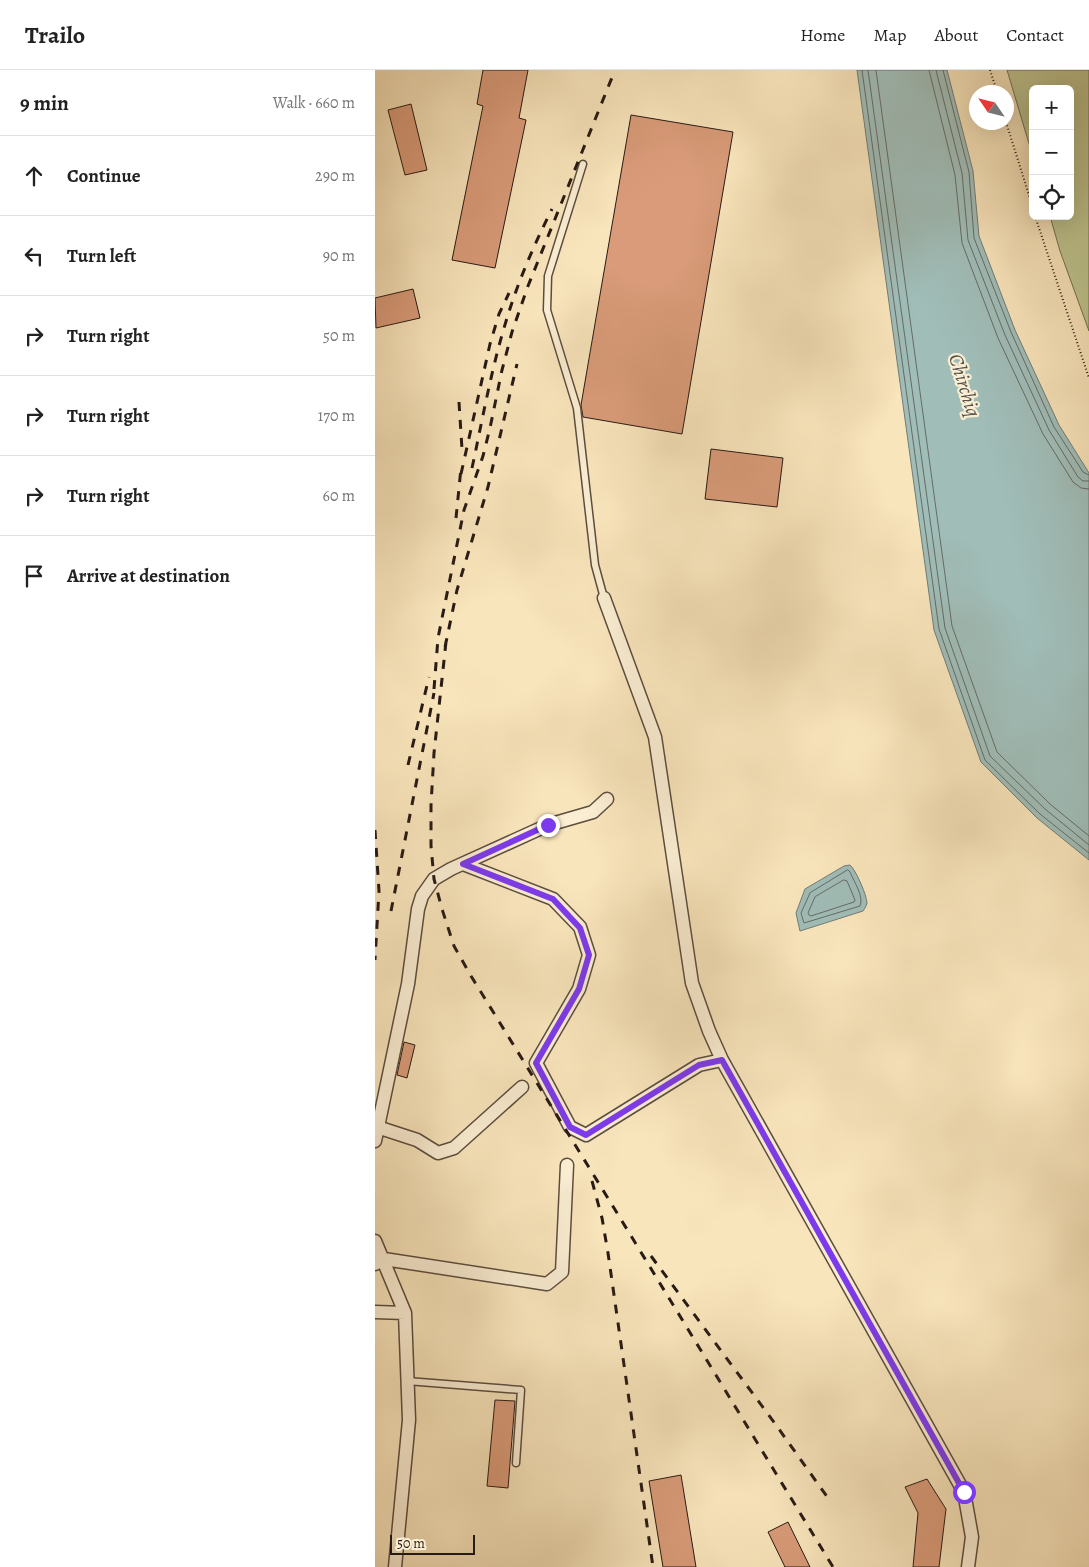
<!DOCTYPE html>
<meta charset="utf-8">
<style>
:root{--surface:#fff;--page:#f2f2f2;--text:#222;--muted:#767676;--line:#e0e0e0}
body{margin:0;font-family:Alegreya,serif;background:var(--page);color:var(--text)}
.controls{position:absolute;right:15px;top:15px;display:grid;overflow:hidden;border-radius:8px;box-shadow:0 5px 20px #0002}
.controls button{width:45px;height:45px;display:grid;place-items:center;padding:0;border:0;border-bottom:1px solid var(--line);background:var(--surface);color:var(--text);font:25px sans-serif}
.compass{position:absolute;left:594px;top:15px;width:45px;height:45px;border-radius:50%;background:var(--surface);box-shadow:0 5px 20px #0002;rotate:305deg}
.scale{position:absolute;left:15px;bottom:12px;width:85px;box-sizing:border-box;padding-left:5px;border:2px solid #281a15;border-top:0;font-size:14px;line-height:18px;white-space:nowrap;color:#281a15;-webkit-text-stroke:4px #fbeed3;paint-order:stroke}
.stop{position:absolute;width:15px;height:15px;margin:-11px;border:4px solid #7c3aed;border-radius:50%;background:#fff}
.stop.end{background:#7c3aed;border-color:#fff;box-shadow:0 1px 5px #0008}
.list{margin:0;padding:0;list-style:none}
h2{display:flex;justify-content:space-between;align-items:center;height:65px;margin:0;padding:0 20px;font-size:21px}
h2 small{font-size:16px;font-weight:400;color:var(--muted)}
.list li{display:grid;grid-template-columns:32px 1fr auto;gap:15px;align-items:center;box-sizing:border-box;height:80px;padding:0 20px;border-top:1px solid var(--line)}
.list b{display:block;font-size:19px;white-space:nowrap}
.list em{font-size:16px;font-style:normal;color:var(--muted)}
.icon{flex:none;width:28px;height:28px;fill:none;stroke:currentColor;stroke-width:2;stroke-linecap:round;stroke-linejoin:round}
.map{position:relative;flex:none;width:714px;height:1497px;overflow:hidden}
header{display:flex;align-items:center;gap:30px;box-sizing:border-box;height:70px;padding:0 25px;background:var(--surface);border-bottom:1px solid var(--line)}
header strong{font-size:24px}
nav{display:flex;gap:28px;margin-inline-start:auto;font-size:18px}
main{display:flex}
aside{flex:1;background:var(--surface)}
.map>svg:first-child{display:block}
.green{fill:#bec591;stroke:#737053}
.water{fill:#a0bdb8;stroke:#707c77}
.lines{fill:none;stroke-linecap:round;stroke-linejoin:round}
.shore{stroke:#646c66;stroke-width:1}
.building{fill:#d99b79;stroke:#281a15}
.lane-casing{stroke:#5c4d3f;stroke-width:9}
.street-casing{stroke:#5c4d3f;stroke-width:15}
.path{stroke:#281a15;stroke-width:2;stroke-dasharray:1 2.5;stroke-linecap:butt}
.lane{stroke:#fbeed3;stroke-width:6}
.street{stroke:#fbeed3;stroke-width:12}
.rail{stroke:#281a15;stroke-width:3;stroke-dasharray:9 9;stroke-linecap:butt}
.route{stroke:#7c3aed;stroke-width:6}
.labels{text-anchor:middle;stroke-width:4.5;stroke-linejoin:round;paint-order:stroke}
.water-label{font-size:20px;font-style:italic;fill:#52534e;stroke:#fbeed3}
</style>
<header>
<strong>Trailo</strong>
<nav><a>Home</a><a>Map</a><a>About</a><a>Contact</a></nav>
</header>
<main>
<aside>
<h2>9 min<small>Walk · 660 m</small></h2>
<ul class="list">
<li><svg class="icon" aria-label="ahead" viewBox="0 0 24 24"><path d="M12 20V5M6 11l6-6 6 6"/></svg><div><b>Continue</b></div><em>290 m</em></li>
<li><svg class="icon" aria-label="left" viewBox="0 0 24 24"><path d="M17 20v-9H6M10 6l-5 5 5 5"/></svg><div><b>Turn left</b></div><em>90 m</em></li>
<li><svg class="icon" aria-label="right" viewBox="0 0 24 24"><path d="M7 20v-9h11M14 6l5 5-5 5"/></svg><div><b>Turn right</b></div><em>50 m</em></li>
<li><svg class="icon" aria-label="right" viewBox="0 0 24 24"><path d="M7 20v-9h11M14 6l5 5-5 5"/></svg><div><b>Turn right</b></div><em>170 m</em></li>
<li><svg class="icon" aria-label="right" viewBox="0 0 24 24"><path d="M7 20v-9h11M14 6l5 5-5 5"/></svg><div><b>Turn right</b></div><em>60 m</em></li>
<li><svg class="icon" aria-label="arrive" viewBox="0 0 24 24"><path d="M6 21V4h12l-3 4 3 4H6"/></svg><div><b>Arrive at destination</b></div></li>
</ul>
</aside>
<div class="map">
<svg width="714" height="1497" viewBox="0 0 714 1497">
<rect width="100%" height="100%" fill="#f9e5bc"/>
<filter id="stains"><feTurbulence type="fractalNoise" baseFrequency=".004" numOctaves="4"/><feColorMatrix values="0 0 0 0 .2 0 0 0 0 .09 0 0 0 0 .02 0 0 0 .5 -.17"/></filter>
<radialGradient id="worn" r=".72"><stop offset=".6" stop-color="#630" stop-opacity="0"/><stop offset="1" stop-color="#630" stop-opacity=".3"/></radialGradient>
<path class="green" d="M632 0H714V261L685 181 675 146H695V19H658V87Z"/>
<path class="water" d="M482 0H572L598 101 604 166 640 260 684 355 714 403V790L662 748 606 692 559 560Z
M475 795C481 800 492 826 492 833 491 837 490 838 488 841L425 861 421 843 430 819 469 796Z"/>
<g class="lines">
<path class="shore" d="M487 0 564 559 610 690 665 744 714 783
M493 0 570 558 615 686 670 739 714 775
M501 0 577 556 622 682 675 734 714 766
M554 0 580 105 587 173 623 268 668 364 698 412 706 418 714 419
M561 0 587 103 593 170 630 265 674 360 703 407 708 411H714
M568 0 594 102 599 168 636 262 679 357 708 402 714 405
M473 800 475 802C479 812 489 826 485 836L429 853 426 843 435 823Z
M469 810 472 811 480 830 479 832 436 846 434 845 433 843 440 827Z"/>
</g>
<path class="building" d="M108 0H153L144 48 151 50 120 198 77 190 108 36 102 34Z
M36 34 52 100 30 105 13 40Z
M256 45 358 62 307 364 208 347 206 335Z
M38 219 45 248 1 258 0 228Z
M336 379 408 388 402 437 330 429Z
M29 972 40 975 32 1008 22 1005Z
M120 1330 140 1331 133 1418 112 1416Z
M306 1405 321 1497H288L274 1411Z
M552 1409 571 1439 564 1497H538L543 1443 530 1417Z
M413 1452 435 1497H410L393 1462Z"/>
<g class="lines">
<g class="lane-casing">
<path id="lane" d="M208 94 173 206 172 240 202 338 220 495 229 528
M32 1311 146 1320 141 1393"/>
</g>
<g class="street-casing">
<path id="street" d="M229 528 280 667 317 913 334 961 347 990 589 1422 597 1467 593 1497
M88 794 178 829 205 857 214 885 204 919 161 993 195 1057 211 1065 324 995 347 990
M2 1057 42 1070 63 1083 79 1078 147 1017
M0 1071 33 914 43 839 47 826 59 809 76 799 173 755 218 742 232 729
M0 1171 30 1243 34 1350 20 1497
M0 1194 9 1189 172 1214 187 1202 192 1095
M0 1242 30 1243"/>
</g>
<path class="path" d="M615 0 622 22
M631 52 658 138
M660 146 714 308"/>
<use href="#lane" class="lane"/>
<use href="#street" class="street"/>
<path class="rail" d="M84 332 87 379
M97 398C108 347 117 295 133 245 144 209 160 173 177 139
M86 404 115 274 124 244 134 223
M81 448 86 398
M71 572 59 683 56 735V776L59 809 67 839 79 876 96 906 239 1138 458 1497
M70 577 82 520 113 417 142 294
M59 619 63 568 89 440 108 386 115 358 127 300 137 262 153 216 240 0
M33 695 54 607
M0 760 4 821 0 890
M16 841 59 623
M217 1111 227 1148 233 1183 278 1497
M276 1186 401 1355 453 1428"/>
</g>
<g class="lines">
<path class="route" d="M173 755 88 794 178 829 205 858 214 885 204 919 161 993 195 1057 211 1065 324 995 347 990 589 1422"/>
</g>
<g class="labels">
<g class="water-label">
<text transform="translate(590 315) rotate(73)" y="7">Chirchiq</text>
</g>
</g>
<rect width="100%" height="100%" filter="url(#stains)"/>
<rect width="100%" height="100%" fill="url(#worn)"/>
</svg>
<div class="controls">
<button>+</button>
<button>−</button>
<button><svg class="icon" aria-label="locate" viewBox="0 0 24 24"><circle cx="12" cy="12" r="6"/><path d="M12 2v4M12 18v4M2 12h4M18 12h4"/></svg></button>
</div>
<svg class="compass" viewBox="-18 -18 36 36"><path d="M0-13l5 13h-10z" fill="#e53935"/><path d="M0 13l5-13h-10z" fill="#767676"/></svg>
<div class="scale">50 m</div>
<div class="stop" style="left:589px;top:1422px"></div>
<div class="stop end" style="left:173px;top:755px"></div>
</div>
</main>
